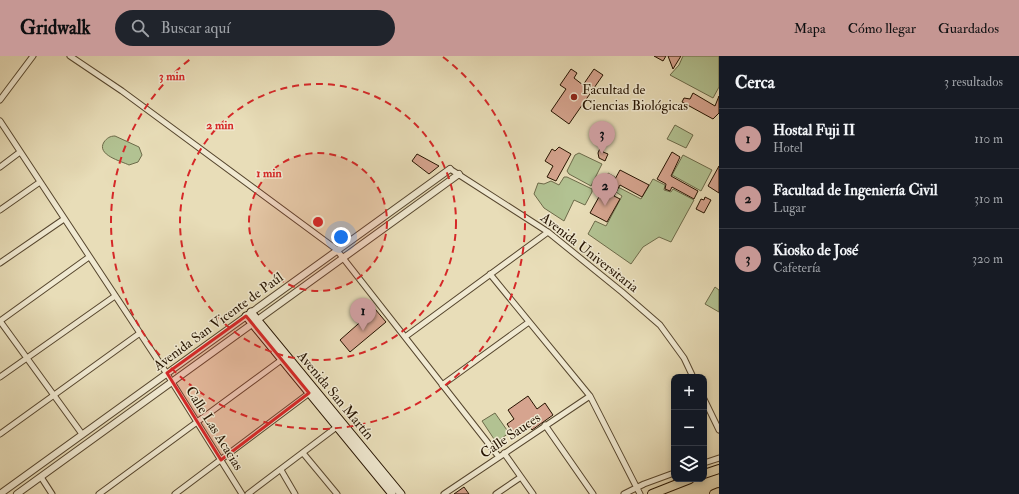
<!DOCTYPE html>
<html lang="es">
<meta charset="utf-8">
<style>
:root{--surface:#171b24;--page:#20242c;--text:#f1f3f6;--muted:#9ea1a6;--line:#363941;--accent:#c59692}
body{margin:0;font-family:"IM FELL Double Pica",serif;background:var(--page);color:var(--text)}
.controls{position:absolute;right:12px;bottom:12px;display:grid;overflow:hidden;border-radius:8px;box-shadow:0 2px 6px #0003}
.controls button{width:36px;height:36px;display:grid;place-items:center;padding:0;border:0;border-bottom:1px solid var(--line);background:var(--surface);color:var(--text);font:20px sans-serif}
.you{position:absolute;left:341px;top:181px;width:14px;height:14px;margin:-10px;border:3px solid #fff;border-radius:50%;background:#1a73e8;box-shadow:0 0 0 6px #1a73e833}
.badge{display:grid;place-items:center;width:26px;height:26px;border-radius:50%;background:var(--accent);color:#111;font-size:13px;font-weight:700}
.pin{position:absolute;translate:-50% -33px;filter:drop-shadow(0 1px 2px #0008)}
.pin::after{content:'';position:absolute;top:21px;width:14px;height:12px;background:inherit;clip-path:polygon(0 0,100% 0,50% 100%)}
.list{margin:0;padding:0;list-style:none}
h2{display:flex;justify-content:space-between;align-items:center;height:52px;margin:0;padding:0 16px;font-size:17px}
h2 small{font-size:13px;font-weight:400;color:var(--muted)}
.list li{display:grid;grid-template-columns:26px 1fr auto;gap:12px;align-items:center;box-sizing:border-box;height:60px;padding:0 16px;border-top:1px solid var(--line)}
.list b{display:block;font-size:15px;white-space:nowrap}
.list p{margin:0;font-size:13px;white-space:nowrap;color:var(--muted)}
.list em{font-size:13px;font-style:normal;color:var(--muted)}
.icon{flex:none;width:22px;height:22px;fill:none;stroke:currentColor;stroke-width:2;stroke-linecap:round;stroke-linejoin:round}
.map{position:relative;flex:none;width:719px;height:438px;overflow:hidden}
header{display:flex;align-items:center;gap:24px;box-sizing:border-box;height:56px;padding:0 20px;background:var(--accent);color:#111}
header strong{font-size:19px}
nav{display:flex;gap:22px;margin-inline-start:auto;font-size:14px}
.search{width:280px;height:36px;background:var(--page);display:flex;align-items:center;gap:10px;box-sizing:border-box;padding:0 14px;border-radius:22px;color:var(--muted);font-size:15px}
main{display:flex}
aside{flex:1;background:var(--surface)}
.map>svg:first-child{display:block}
.green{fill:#b2c292;stroke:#6c6a49}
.building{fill:#d6a48f;stroke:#251300}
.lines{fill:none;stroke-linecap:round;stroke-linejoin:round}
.minor-casing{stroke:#56462e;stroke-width:7}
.tertiary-casing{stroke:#56462e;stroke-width:8}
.secondary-casing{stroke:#251300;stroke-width:9}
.trunk-casing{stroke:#251300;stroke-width:10}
.minor{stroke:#f0e9d1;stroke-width:5}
.tertiary{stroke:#f0e9d1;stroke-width:6}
.secondary{stroke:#f0e9d1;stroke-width:7}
.trunk{stroke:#e8ddb8;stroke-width:8}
.marked{fill:#d62828;fill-opacity:0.2;stroke:#d62828;stroke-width:3;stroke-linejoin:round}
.ring{fill:none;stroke:#d62828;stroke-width:2;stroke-dasharray:7 5}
.poi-dot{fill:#8f2418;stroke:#f0e9d1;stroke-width:1.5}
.labels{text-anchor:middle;stroke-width:3;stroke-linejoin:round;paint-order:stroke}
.poi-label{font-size:14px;fill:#251300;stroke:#f0e9d1;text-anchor:start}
.street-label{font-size:14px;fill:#251300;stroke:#f0e9d1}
.centre{fill:#d62828;stroke:#f0e9d1;stroke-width:2}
.ring-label{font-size:12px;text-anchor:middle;font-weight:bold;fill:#d62828;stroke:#f0e9d1;stroke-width:3;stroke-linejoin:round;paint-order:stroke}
</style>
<header>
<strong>Gridwalk</strong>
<div class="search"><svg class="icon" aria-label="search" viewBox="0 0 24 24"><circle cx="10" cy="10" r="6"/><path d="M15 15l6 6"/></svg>Buscar aquí</div>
<nav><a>Mapa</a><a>Cómo llegar</a><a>Guardados</a></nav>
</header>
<main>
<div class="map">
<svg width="719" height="438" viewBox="0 0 719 438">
<rect width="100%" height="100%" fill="#e8ddb8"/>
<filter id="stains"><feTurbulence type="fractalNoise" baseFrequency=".005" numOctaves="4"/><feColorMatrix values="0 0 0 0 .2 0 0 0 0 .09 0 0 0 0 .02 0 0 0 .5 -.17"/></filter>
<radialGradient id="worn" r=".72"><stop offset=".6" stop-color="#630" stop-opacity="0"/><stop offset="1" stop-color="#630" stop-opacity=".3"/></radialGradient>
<path class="green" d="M683 0H719V31L713 42 670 19 679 9Z
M675 69 693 79 686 92 667 83Z
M115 80 139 91 142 99 138 106 129 109C121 105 96 99 104 86 107 82 110 80 115 80Z
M579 97 602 108 591 130 569 118 567 115 575 99Z
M683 99 712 114 701 135 672 119Z
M608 117 615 121 609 133 602 129Z
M564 121H567L592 133V136L585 149 574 144 564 165 544 152 534 138 538 127 544 128 551 125 559 129Z
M653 123 665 129 664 134 671 136 673 133 694 144 671 186 659 181 643 191 631 208 588 178 595 165 606 170 622 140 616 136 618 131 641 143Z
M715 231 719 234V256L705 248Z
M495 357 509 377 496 386 482 365Z"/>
<path class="building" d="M654 0H666L663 5Z
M668 0H681L673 13Z
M571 13 577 17 574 22 583 29 594 13 603 19 569 68 551 55 566 33 560 29Z
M693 37 715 50 719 40V57L713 63 682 46 684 42 690 43Z
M603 85 605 86 603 96 608 98 605 105 599 102 598 97Z
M559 91 571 98 556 125 547 121 553 110 545 105 552 93 555 95Z
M672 96 680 101 671 120 698 135 694 143 672 131 670 135 665 133 666 128 657 123Z
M417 98 439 110 429 118 412 105Z
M719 110V137L708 130Z
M620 114 649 129 642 141 620 129 614 140 620 143 607 166 590 157 600 139 599 137 601 132 608 136Z
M705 141 711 144 704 157 696 153 701 143 704 144Z
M375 253 386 266 350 296 340 284Z
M528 340 537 353 545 347 553 359 532 374 527 367 513 377 507 368 514 363 508 354Z
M464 431 469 438H454Z"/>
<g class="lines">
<g class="minor-casing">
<path id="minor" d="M70 0 122 35 336 193 499 401
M0 44 33 0
M0 65 167 318 242 438
M0 111 20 96
M450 113 548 176 622 236 660 269 684 302 693 321
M0 154 40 126
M0 207 64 163
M490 218 590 340 640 438
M0 265 82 378
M0 265 89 201
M405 281 548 176
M0 321 115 240
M442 329 529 266
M704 343 719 374
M545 369 593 438
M0 378 140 277
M303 397 337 438
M504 397 521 421
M704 407 719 402
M281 414 295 438
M41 421 52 438
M99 438 284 302
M175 438 312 335
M248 438 338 370
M444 438 590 340
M496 438 521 421 533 438
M624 438 644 428 674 417"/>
</g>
<g class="tertiary-casing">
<path id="tertiary" d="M0 438 450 113
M17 438 459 118"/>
</g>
<g class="secondary-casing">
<path id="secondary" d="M251 256 401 438
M246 260 392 438"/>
</g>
<g class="trunk-casing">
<path id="trunk" d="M704 418 719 413
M652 438 690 423
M714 438 719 436"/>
</g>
<use href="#minor" class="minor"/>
<use href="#tertiary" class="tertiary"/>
<use href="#secondary" class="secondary"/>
<use href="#trunk" class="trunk"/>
</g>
<path class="marked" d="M246 260 309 337 221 404 167 317Z"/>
<circle cx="318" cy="166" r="69" fill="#d62828" fill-opacity=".12"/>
<g class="ring">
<circle cx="318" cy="166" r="69"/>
<circle cx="318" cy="166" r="138"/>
<path d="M443 1A207 207 0 1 1 193 1"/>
</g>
<circle class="poi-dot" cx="574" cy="41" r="4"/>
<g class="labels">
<g class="poi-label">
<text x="582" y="38">Facultad de<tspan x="582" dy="16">Ciencias Biológicas</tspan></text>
</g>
<g class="street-label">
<text transform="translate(590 196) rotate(38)" y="5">Avenida Universitaria</text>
<text transform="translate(218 265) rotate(-36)" y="5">Avenida San Vicente de Paúl</text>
<text transform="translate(336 339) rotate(50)" y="5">Avenida San Martín</text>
<text transform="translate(215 372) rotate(58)" y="5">Calle Las Acacias</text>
<text transform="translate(510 379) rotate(-34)" y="5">Calle Sauces</text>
</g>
</g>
<circle cx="318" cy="166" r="6" class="centre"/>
<g class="ring-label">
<text x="172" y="24">3 min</text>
<text x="220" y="73">2 min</text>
<text x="269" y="121">1 min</text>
</g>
<rect width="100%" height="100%" filter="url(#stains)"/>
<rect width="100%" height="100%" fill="url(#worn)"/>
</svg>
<div class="controls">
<button>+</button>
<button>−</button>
<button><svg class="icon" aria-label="layers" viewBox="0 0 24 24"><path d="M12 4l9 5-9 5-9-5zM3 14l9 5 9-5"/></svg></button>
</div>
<div class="you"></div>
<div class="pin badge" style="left:363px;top:275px">1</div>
<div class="pin badge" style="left:605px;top:150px">2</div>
<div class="pin badge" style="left:602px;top:98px">3</div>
</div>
<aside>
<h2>Cerca<small>3 resultados</small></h2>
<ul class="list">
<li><span class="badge">1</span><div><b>Hostal Fuji II</b><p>Hotel</p></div><em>110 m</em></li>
<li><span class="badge">2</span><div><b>Facultad de Ingeniería Civil</b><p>Lugar</p></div><em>310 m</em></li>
<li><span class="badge">3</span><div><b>Kiosko de José</b><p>Cafetería</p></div><em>320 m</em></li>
</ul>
</aside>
</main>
